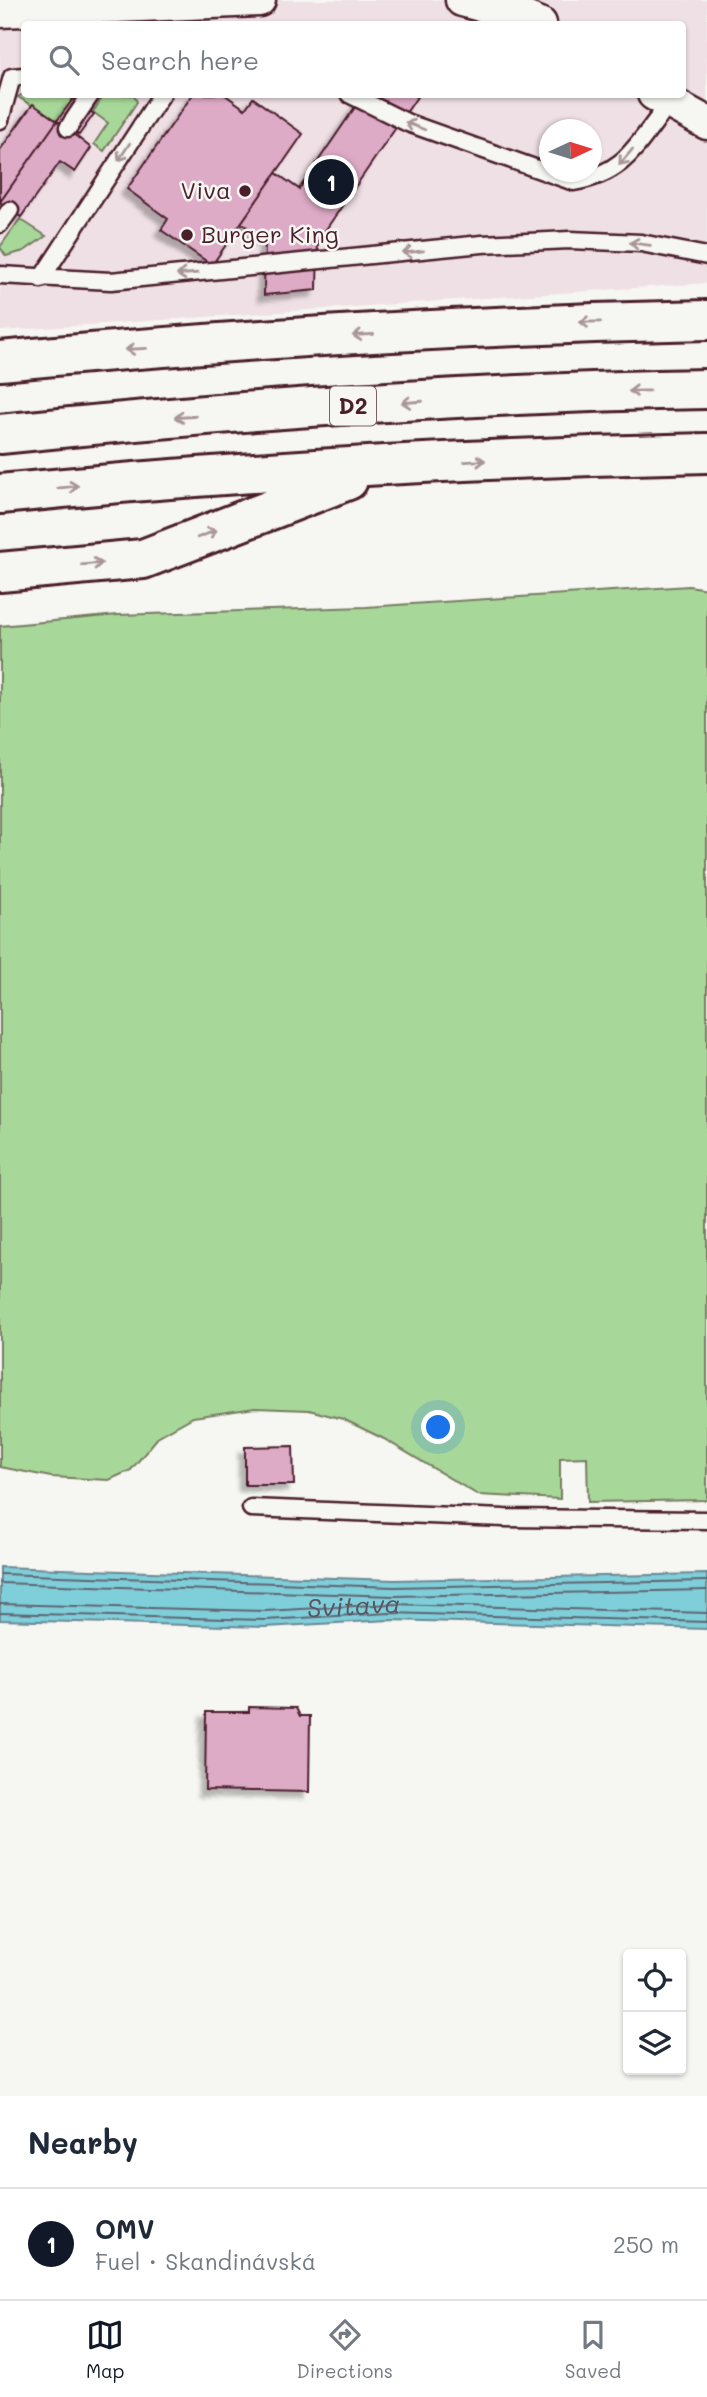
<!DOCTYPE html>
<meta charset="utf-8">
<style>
:root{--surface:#fff;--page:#f2f2f3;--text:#1f2937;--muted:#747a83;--line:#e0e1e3;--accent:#111827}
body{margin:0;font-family:Mali,sans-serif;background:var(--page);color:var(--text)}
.controls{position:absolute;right:21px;bottom:21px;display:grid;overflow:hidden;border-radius:7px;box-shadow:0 2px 5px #0004}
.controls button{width:63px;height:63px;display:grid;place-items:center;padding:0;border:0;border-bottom:2px solid var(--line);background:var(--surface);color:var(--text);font:35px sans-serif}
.compass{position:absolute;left:539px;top:119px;width:63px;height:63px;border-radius:50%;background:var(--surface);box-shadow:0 2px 5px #0004;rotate:86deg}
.you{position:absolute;left:439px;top:1428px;width:24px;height:24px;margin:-18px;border:5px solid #fff;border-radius:50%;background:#1a73e8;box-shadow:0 0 0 10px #1a73e833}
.badge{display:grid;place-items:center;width:46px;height:46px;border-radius:50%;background:var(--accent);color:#fff;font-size:23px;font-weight:700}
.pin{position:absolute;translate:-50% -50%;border:4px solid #fff;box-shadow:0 2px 7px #0006}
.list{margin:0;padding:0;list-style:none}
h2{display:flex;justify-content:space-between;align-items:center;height:91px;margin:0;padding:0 28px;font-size:30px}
h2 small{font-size:23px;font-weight:400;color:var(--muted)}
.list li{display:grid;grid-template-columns:46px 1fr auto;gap:21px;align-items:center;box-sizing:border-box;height:112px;padding:0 28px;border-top:2px solid var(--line)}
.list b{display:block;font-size:26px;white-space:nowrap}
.list p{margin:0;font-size:23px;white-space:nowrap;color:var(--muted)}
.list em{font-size:23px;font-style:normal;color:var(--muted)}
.icon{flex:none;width:38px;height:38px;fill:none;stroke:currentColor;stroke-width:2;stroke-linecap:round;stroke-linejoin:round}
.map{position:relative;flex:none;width:707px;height:2096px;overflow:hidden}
.search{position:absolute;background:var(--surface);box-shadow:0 2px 5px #0004;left:21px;right:21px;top:21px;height:77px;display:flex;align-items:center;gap:18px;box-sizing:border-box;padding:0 24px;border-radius:7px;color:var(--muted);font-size:26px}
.sheet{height:203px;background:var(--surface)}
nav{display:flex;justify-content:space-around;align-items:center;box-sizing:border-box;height:98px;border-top:2px solid var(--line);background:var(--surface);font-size:19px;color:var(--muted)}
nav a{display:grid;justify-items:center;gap:4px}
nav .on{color:var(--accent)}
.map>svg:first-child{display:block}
.built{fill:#efe0e5;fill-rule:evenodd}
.green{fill:#a7d899;stroke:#787c62;stroke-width:2}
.water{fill:#7fcfda;stroke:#6a8994;stroke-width:2}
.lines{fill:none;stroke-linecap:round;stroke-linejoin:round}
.shore{stroke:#5f6571;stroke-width:2}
.building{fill:#deabc7;stroke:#4a1f2b;stroke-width:2;filter:url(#shadow)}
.lane-casing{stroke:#4a1f2b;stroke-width:21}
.street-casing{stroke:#4a1f2b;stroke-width:37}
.highway-casing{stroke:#4a1f2b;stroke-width:44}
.lane{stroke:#f6f6f2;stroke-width:16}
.street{stroke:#f6f6f2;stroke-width:32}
.highway{stroke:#f6f6f2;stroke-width:38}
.oneway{stroke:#a99598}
.poi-dot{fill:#4a1f2b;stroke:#f6f6f2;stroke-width:2.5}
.labels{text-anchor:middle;stroke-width:5;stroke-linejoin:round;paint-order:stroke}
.shield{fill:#f6f6f2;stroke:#7e6067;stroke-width:2}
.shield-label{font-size:23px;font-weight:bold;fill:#4a1f2b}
.poi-label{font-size:24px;fill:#4a1f2b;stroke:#f6f6f2;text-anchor:end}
.water-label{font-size:26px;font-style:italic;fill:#5a5460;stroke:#f6f6f2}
</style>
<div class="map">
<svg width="707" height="2096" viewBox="0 0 707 2096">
<defs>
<filter id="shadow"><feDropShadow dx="-6" dy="6" stdDeviation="2" flood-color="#0004"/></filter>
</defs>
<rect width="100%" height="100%" fill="#f6f6f2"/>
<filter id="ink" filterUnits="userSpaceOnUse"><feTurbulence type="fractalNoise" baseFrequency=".0143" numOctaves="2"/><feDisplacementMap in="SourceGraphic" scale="14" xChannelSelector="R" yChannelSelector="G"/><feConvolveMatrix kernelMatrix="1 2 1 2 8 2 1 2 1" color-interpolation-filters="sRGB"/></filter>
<g filter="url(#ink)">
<path class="built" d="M0 0H707V283L0 331ZM24 24H682V94H24ZM550 130H592V172H550Z"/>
<path class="green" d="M24 93V94L77 95 57 121 18 97Z
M105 94 134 95 137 102 104 151 94 144 108 123 93 112Z
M20 219 46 236 24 251 6 256 0 247Z
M689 586 707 589V1500L588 1502 587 1457 560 1458V1499L478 1495 384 1439 343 1419 309 1410 255 1408 193 1417 159 1436 131 1470 109 1480 51 1477 0 1467V626L118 615 366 607Z"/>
<path class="water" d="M0 1567 394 1580 707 1574V1629L390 1620 265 1627 0 1620Z"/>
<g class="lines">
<g class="shore">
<path d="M0 1574 394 1587 707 1581"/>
<path d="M0 1583 394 1596 707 1590"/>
<path id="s1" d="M0 1604 265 1611 391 1604 707 1613"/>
<path d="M0 1613 265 1620 390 1613 707 1622"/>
</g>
</g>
<path class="building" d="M193 94H224L245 109 253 98 303 134 212 265 161 230 168 219 127 189Z
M364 94H419L318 241 317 290 264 295 265 239 241 223 276 173 299 189Z
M73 99 94 114 79 135 57 121Z
M33 104 57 121 0 202V150Z
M57 121 91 148 75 172 60 162 21 217 0 202Z
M293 1446 294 1485H245V1447Z
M249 1707 296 1708 300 1716H310L309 1792 205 1790 206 1712H249Z"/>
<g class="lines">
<g class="lane-casing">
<path id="lane" d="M349 94 408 123 574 182C628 172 636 144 669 104
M0 120 12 77 24 76
M68 128 91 94
M0 224 10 210
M0 275 111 281 482 244 570 240 641 243 707 256
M41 279 162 94
M251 1508 504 1518 707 1520"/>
</g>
<g class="street-casing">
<path id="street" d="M462 0 518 15 540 24
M0 11 259 0
M654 94 707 123"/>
</g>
<g class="highway-casing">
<path id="highway" d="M0 361C235 339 471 325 707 320
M0 434C235 410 471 393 707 389
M0 494C235 471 471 458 707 453
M0 572 143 559 348 480"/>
</g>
<use href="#lane" class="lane"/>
<use href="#street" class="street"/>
<use href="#highway" class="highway"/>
</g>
<defs><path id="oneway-shaft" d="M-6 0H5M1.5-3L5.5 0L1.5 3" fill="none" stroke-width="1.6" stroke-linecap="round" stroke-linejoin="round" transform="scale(1.75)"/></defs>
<g class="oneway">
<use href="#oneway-shaft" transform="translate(415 126) rotate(-159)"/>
<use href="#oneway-shaft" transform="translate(124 152) rotate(123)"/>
<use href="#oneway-shaft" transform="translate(626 157) rotate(130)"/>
<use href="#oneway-shaft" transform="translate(640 244) rotate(-173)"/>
<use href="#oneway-shaft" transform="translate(413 252) rotate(174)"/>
<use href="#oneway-shaft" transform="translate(187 274) rotate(175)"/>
<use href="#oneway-shaft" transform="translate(590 322) rotate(179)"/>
<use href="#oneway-shaft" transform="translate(363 335) rotate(177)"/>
<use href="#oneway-shaft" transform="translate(136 349) rotate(177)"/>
<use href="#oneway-shaft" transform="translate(639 391) rotate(179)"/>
<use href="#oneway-shaft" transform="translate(412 402) rotate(176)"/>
<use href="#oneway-shaft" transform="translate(185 417) rotate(176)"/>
<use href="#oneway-shaft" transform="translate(475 461) rotate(-3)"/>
<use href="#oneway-shaft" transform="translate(68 487) rotate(-6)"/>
<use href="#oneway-shaft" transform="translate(207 534) rotate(-21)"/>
<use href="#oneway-shaft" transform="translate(92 564) rotate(-5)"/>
</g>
</g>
<g class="poi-dot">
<circle cx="245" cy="191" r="7"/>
<circle cx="187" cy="235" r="7"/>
</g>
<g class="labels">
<rect class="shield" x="330" y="386.5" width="46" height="39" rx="5"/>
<g class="shield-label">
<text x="353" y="414">D2</text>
</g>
<g class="poi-label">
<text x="231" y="199">Viva</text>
<text x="201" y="243" text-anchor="start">Burger King</text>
</g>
<g class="water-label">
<text dy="9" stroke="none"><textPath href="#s1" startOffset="354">Svitava</textPath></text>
</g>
</g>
</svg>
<div class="controls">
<button><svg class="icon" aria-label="locate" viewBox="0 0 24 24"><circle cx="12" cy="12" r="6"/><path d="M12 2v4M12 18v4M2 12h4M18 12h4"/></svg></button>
<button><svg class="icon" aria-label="layers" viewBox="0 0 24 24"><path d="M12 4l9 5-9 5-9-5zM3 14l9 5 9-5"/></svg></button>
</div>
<svg class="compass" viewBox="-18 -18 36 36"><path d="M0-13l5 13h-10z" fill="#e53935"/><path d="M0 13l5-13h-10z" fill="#747a83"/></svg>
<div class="you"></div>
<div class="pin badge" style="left:331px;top:182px">1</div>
<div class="search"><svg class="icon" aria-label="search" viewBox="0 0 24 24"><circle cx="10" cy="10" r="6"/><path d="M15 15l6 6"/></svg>Search here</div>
</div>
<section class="sheet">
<h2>Nearby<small></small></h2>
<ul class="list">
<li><span class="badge">1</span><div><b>OMV</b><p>Fuel · Skandinávská</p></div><em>250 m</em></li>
</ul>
</section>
<nav>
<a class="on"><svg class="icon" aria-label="map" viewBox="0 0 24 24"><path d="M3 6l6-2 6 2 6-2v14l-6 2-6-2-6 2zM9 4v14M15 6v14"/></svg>Map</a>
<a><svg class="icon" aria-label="directions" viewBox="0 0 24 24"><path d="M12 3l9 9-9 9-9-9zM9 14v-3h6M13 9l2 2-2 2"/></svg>Directions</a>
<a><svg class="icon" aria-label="saved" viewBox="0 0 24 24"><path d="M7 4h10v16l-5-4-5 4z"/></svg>Saved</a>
</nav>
